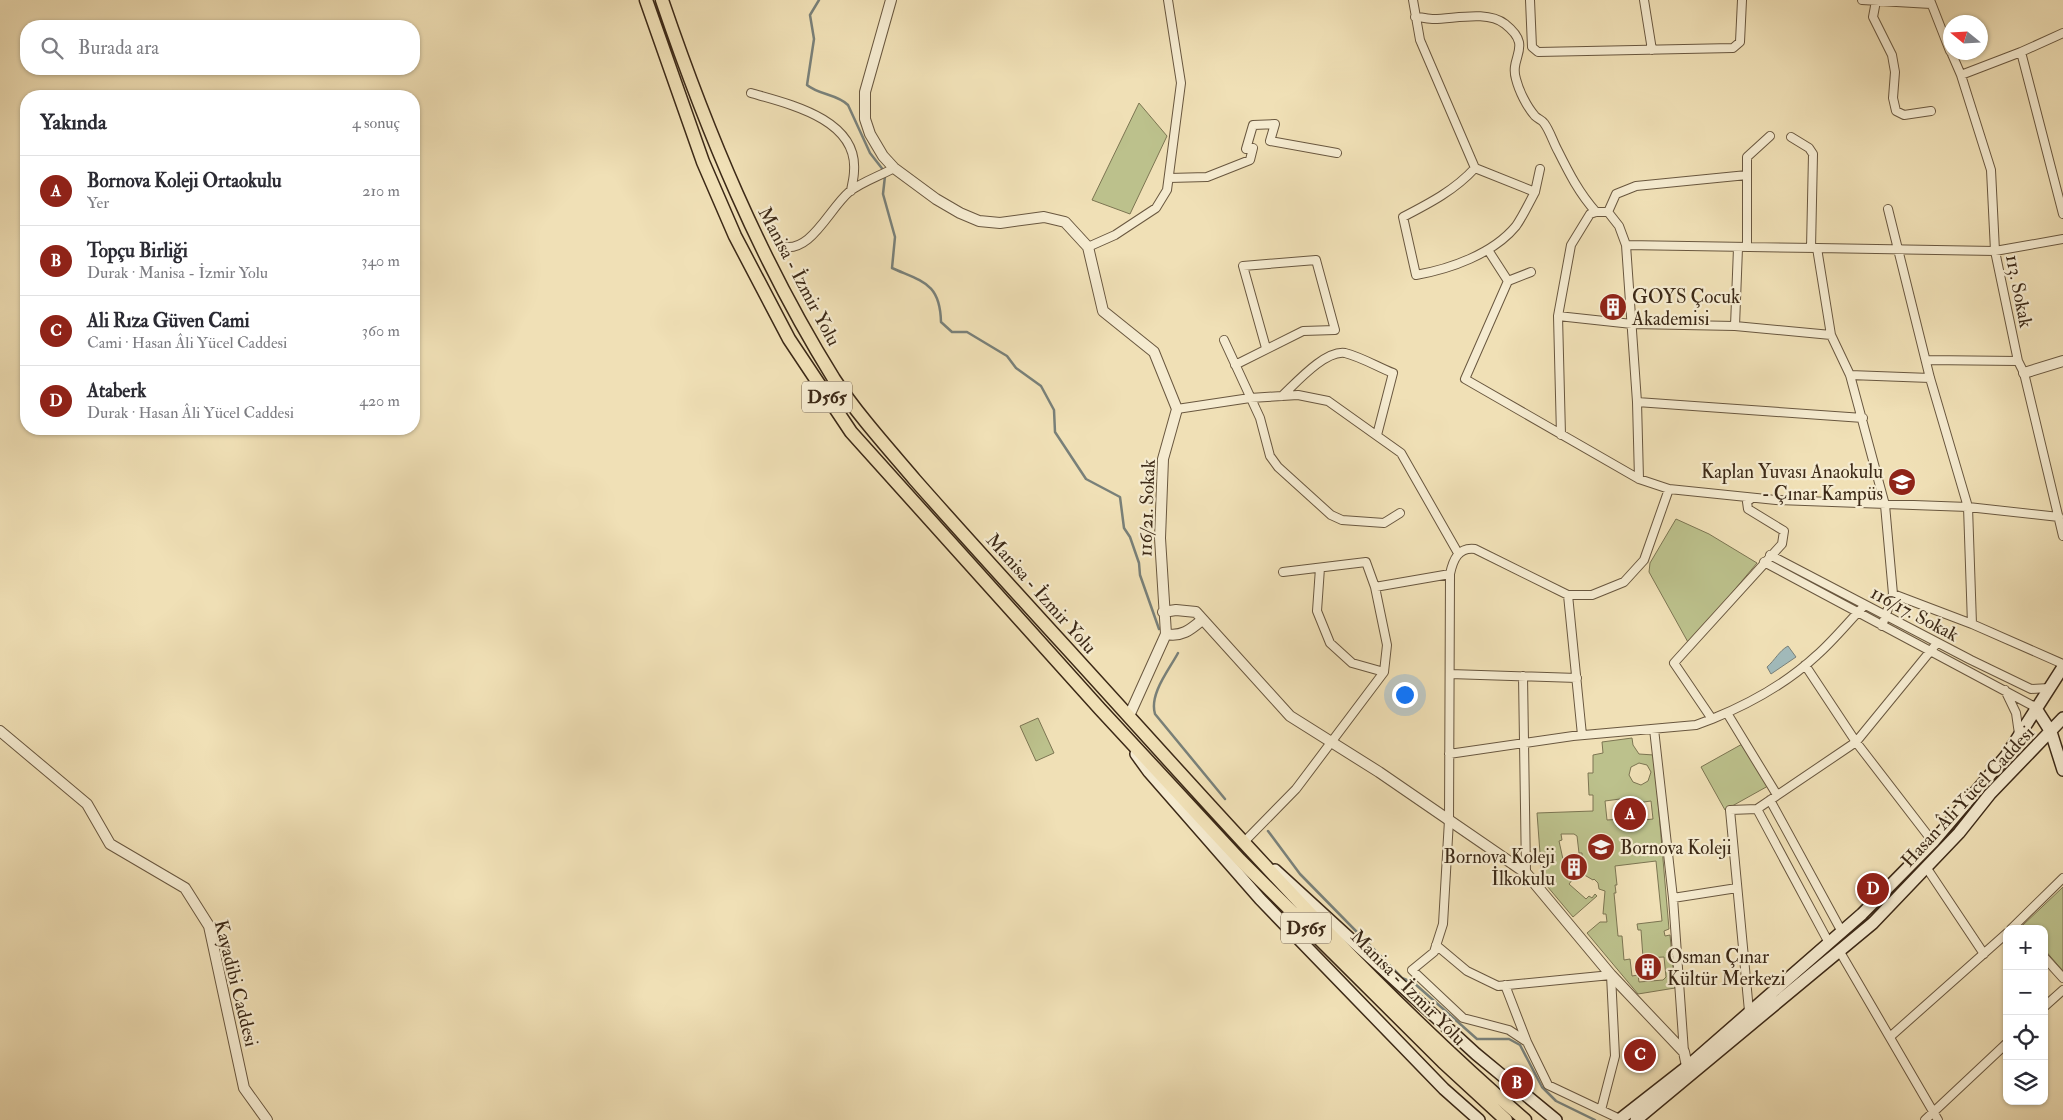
<!DOCTYPE html>
<html lang="tr">
<meta charset="utf-8">
<style>
:root{--surface:#fff;--page:#f7f7f7;--text:#2b2b33;--muted:#7c7c81;--line:#e1e1e2;--accent:#8f2418}
body{margin:0;font-family:"IM FELL Double Pica",serif;background:var(--page);color:var(--text)}
.controls{position:absolute;right:15px;bottom:15px;display:grid;overflow:hidden;border-radius:10px;box-shadow:0 1px 4px #0004}
.controls button{width:45px;height:45px;display:grid;place-items:center;padding:0;border:0;border-bottom:1px solid var(--line);background:var(--surface);color:var(--text);font:25px sans-serif}
.compass{position:absolute;left:1943px;top:15px;width:45px;height:45px;border-radius:50%;background:var(--surface);box-shadow:0 1px 4px #0004;rotate:288deg}
.you{position:absolute;left:1404px;top:694px;width:18px;height:18px;margin:-12px;border:4px solid #fff;border-radius:50%;background:#1a73e8;box-shadow:0 0 0 8px #1a73e833}
.badge{display:grid;place-items:center;width:32px;height:32px;border-radius:50%;background:var(--accent);color:#fff;font-size:16px;font-weight:700}
.pin{position:absolute;translate:-50% -50%;border:2px solid #fff;box-shadow:0 1px 5px #0006}
.list{margin:0;padding:0;list-style:none}
h2{display:flex;justify-content:space-between;align-items:center;height:65px;margin:0;padding:0 20px;font-size:21px}
h2 small{font-size:16px;font-weight:400;color:var(--muted)}
.list li{display:grid;grid-template-columns:32px 1fr auto;gap:15px;align-items:center;box-sizing:border-box;height:70px;padding:0 20px;border-top:1px solid var(--line)}
.list b{display:block;font-size:19px;white-space:nowrap}
.list p{margin:0;font-size:16px;white-space:nowrap;color:var(--muted)}
.list em{font-size:16px;font-style:normal;color:var(--muted)}
.icon{flex:none;width:28px;height:28px;fill:none;stroke:currentColor;stroke-width:2;stroke-linecap:round;stroke-linejoin:round}
.map{position:relative;flex:none;width:2063px;height:1120px;overflow:hidden}
.search{position:absolute;background:var(--surface);box-shadow:0 1px 4px #0004;left:20px;top:20px;width:400px;height:55px;display:flex;align-items:center;gap:12px;box-sizing:border-box;padding:0 18px;border-radius:20px;color:var(--muted);font-size:19px}
.panel{position:absolute;background:var(--surface);box-shadow:0 1px 4px #0004;left:20px;top:90px;width:400px;height:345px;border-radius:20px}
.map>svg:first-child{display:block}
.green{fill:#bcc18c;stroke:#7c7552;fill-rule:evenodd}
.water{fill:#a1baba;stroke:#798079}
.lines{fill:none;stroke-linecap:round;stroke-linejoin:round}
.stream{stroke:#798079;stroke-width:2.5}
.minor-casing{stroke:#69573f;stroke-width:10}
.tertiary-casing{stroke:#69573f;stroke-width:12}
.secondary-casing{stroke:#3c2917;stroke-width:14}
.trunk-casing{stroke:#3c2917;stroke-width:15}
.minor{stroke:#f5ebd0;stroke-width:8}
.tertiary{stroke:#f5ebd0;stroke-width:10}
.secondary{stroke:#f5ebd0;stroke-width:11}
.trunk{stroke:#f0e0b6;stroke-width:12}
.labels{text-anchor:middle;stroke-width:4.5;stroke-linejoin:round;paint-order:stroke}
.shield{fill:#f5ebd0;stroke:#74634e;stroke-width:1}
.shield-label{font-size:18px;font-weight:bold;fill:#3c2917}
.street-label{font-size:19px;fill:#3c2917;stroke:#f5ebd0}
.poi-label{font-size:19px;fill:#3c2917;stroke:#f5ebd0;text-anchor:start}
</style>
<div class="map">
<svg width="2063" height="1120" viewBox="0 0 2063 1120">
<rect width="100%" height="100%" fill="#f0e0b6"/>
<filter id="stains"><feTurbulence type="fractalNoise" baseFrequency=".004" numOctaves="4"/><feColorMatrix values="0 0 0 0 .2 0 0 0 0 .09 0 0 0 0 .02 0 0 0 .5 -.17"/></filter>
<radialGradient id="worn" r=".72"><stop offset=".6" stop-color="#630" stop-opacity="0"/><stop offset="1" stop-color="#630" stop-opacity=".3"/></radialGradient>
<path class="green" d="M1139 103 1167 136 1130 214 1092 200Z
M1676 519 1709 534 1757 563 1689 644 1649 572 1650 563Z
M1038 718 1054 753 1036 761 1020 726Z
M1632 738 1633 745 1639 754 1654 755 1669 929 1664 931 1665 936 1670 935 1675 988 1638 994 1587 933 1600 922H1607L1606 914H1603L1605 891 1599 889 1598 883 1594 879 1593 880 1581 873 1583 869 1579 859 1582 858V853H1579L1577 836 1574 834H1561L1562 840 1559 841 1566 873H1571L1573 879 1569 884 1586 899 1589 896 1592 898 1595 894 1597 896 1573 917 1542 880 1537 813 1593 811V795H1589L1588 773H1593V755L1603 753 1602 742ZM1639 763 1647 765 1651 772 1648 781 1641 785 1633 782 1629 775 1631 767ZM1620 799 1622 810 1629 809V804L1651 801 1653 819 1625 822 1624 819 1607 820 1605 801ZM1656 861 1662 921 1637 924 1638 930H1641L1643 958 1664 957 1666 977 1663 980 1639 982 1638 975 1632 976 1630 959 1624 960 1622 936H1618L1614 893H1616L1615 885H1617L1615 866Z
M1744 743 1768 786 1725 810 1701 767Z
M2063 887V971L2044 949V929H2027L2023 925Z"/>
<path class="water" d="M1788 646 1796 657 1771 674 1767 667C1775 660 1779 651 1788 646Z"/>
<g class="lines">
<path class="stream" d="M819 0 810 15 814 39 807 85C819 95 837 94 848 105L870 153 884 171
M885 176 883 194 895 237 892 268C923 282 940 283 941 322L952 332H967L1007 356 1016 368 1041 386 1054 410 1055 432 1086 479 1120 497 1124 528 1130 537 1139 563 1140 575 1159 629
M1178 653C1169 670 1149 694 1155 714L1225 799
M1268 831 1300 874 1402 978 1414 983 1477 1039H1509L1520 1045 1542 1087 1556 1101 1595 1120"/>
<g class="minor-casing">
<path id="minor" d="M1413 0 1420 40 1475 168
M1530 0 1532 47 1538 52 1733 48 1740 42 1742 0
M1644 0 1652 50
M1862 0 1931 4
M1930 0 1950 51
M1876 1 1873 17 1892 55 1895 72 1893 98 1896 111 1904 115 1931 111
M1415 17C1421 17 1428 19 1434 19 1454 19 1487 10 1505 24 1534 47 1509 56 1516 79 1519 91 1527 107 1535 116 1538 119 1542 120 1544 123 1550 131 1553 142 1558 151 1569 173 1579 193 1596 212
M1951 52 1961 75 1991 170 1995 251 2018 361 2024 373 2063 536
M2021 52 2063 33
M1961 75 2021 52 2063 214
M751 93C789 104 858 119 854 171 854 178 852 184 851 191
M1791 137 1809 148 1813 154 1811 248
M1475 168 1535 192C1529 203 1523 216 1516 226 1493 254 1450 269 1416 275L1403 217C1430 203 1455 190 1475 168Z
M1169 178 1207 177 1250 160 1253 148 1246 149 1253 125 1275 124 1270 141 1337 153
M1535 192 1540 169
M1888 209 1930 378 1968 507 1972 624 2063 664
M1608 212 1616 194 1636 186 1747 175
M1626 245 1817 248 1831 335 1850 375 1885 505 1893 594 1882 626
M781 246C810 255 829 209 849 192 861 182 880 176 894 168
M1088 247 1115 235 1156 208 1167 190 1181 83 1168 0
M1747 247V157L1770 136
M1817 248 1995 251 2063 239
M1488 250 1508 281
M1531 272 1508 281 1465 379 1639 479 1669 489 1776 500 1968 507 2059 517
M1558 316 1632 324 1735 326 1831 335
M1735 326 1738 248
M1224 340 1260 418 1270 456 1278 467 1331 515 1342 520 1384 523 1400 513
M1926 360 2018 361
M1235 365 1303 331 1335 330 1316 260 1243 266 1266 348
M1850 375 1930 378
M1282 396C1296 383 1325 350 1345 353 1361 357 1378 367 1393 373L1377 435
M1637 402 1863 418
M1177 409 1250 398 1298 395 1328 401 1401 453 1458 553
M1561 435 1558 316 1571 245 1590 214 1596 212H1608L1619 226 1626 245 1637 402 1639 479
M1752 498 1747 502 1748 509 1784 531 1782 544 1674 663 1712 719C1749 704 1787 683 1817 655 1834 640 1849 621 1865 605
M1770 555 1971 660 2031 689 2049 688
M1764 562 2035 707
M1320 568 1317 611 1330 643 1352 663 1384 672
M1283 572 1366 562 1375 587
M1893 594 1972 624
M1568 595 1582 735
M1805 665 1856 742 1933 842
M1450 674 1577 678
M1523 676 1526 873
M2005 690 2016 713 2019 734
M1727 713 1777 795
M1654 729 1673 898 1684 1052
M1449 754 1573 736 1696 725 1712 719
M1770 800 1842 932
M1757 809 1829 943
M1243 843 1296 789 1384 672 1387 645 1375 587 1450 574
M1926 867 1984 954
M1673 898 1737 888
M2011 929 2063 878
M1436 945 1467 971 1498 986 1611 975 1615 1056 1601 1110
M1840 952 1938 1120
M2044 957 2063 978
M1505 985 1527 1042
M2044 1007 2063 990
M1749 1011 1730 810 1757 809 1856 742 1937 643
M1891 1036 2007 933
M1620 1119 1548 1085 1527 1042 1509 1030 1463 1018 1412 970 1434 952 1443 924 1449 820 1450 574C1453 560 1458 547 1475 549L1568 595H1592L1624 582 1644 560 1669 489
M1925 1120 2007 1043"/>
</g>
<g class="tertiary-casing">
<path id="tertiary" d="M891 0 865 92V119L870 134 883 156 894 168 936 199 960 213 979 221 1000 223 1044 217 1065 222 1088 247 1103 311 1154 352 1177 409 1163 459 1160 538 1166 634 1129 716
M2024 373 2063 361
M1163 612 1176 610 1196 612 1290 716 1379 772 1526 873 1611 975 1684 1052 1688 1071
M1166 634C1182 637 1190 630 1202 620
M0 731 87 804 110 844 185 888 209 926 244 1088 267 1120"/>
</g>
<g class="secondary-casing">
<path id="secondary" d="M2035 707 2051 732 2063 770
M1136 754 1149 772 1260 899 1444 1089 1479 1120
M1275 870 1476 1054 1556 1120
M1619 1120 1688 1066 1862 914 1933 842 2006 756 2063 667
M1636 1120 1873 923 1959 833 1990 794 2063 718"/>
</g>
<g class="trunk-casing">
<path id="trunk" d="M646 0 703 162 735 236 789 339 851 432 1100 709 1240 860 1443 1062 1506 1120
M662 0C707 132 760 260 834 379 858 415 887 447 915 480 967 539 1021 598 1074 656 1219 815 1361 979 1525 1120"/>
</g>
<use href="#minor" class="minor"/>
<use href="#tertiary" class="tertiary"/>
<use href="#secondary" class="secondary"/>
<use href="#trunk" class="trunk"/>
</g>
<defs>
<g id="building-disc" transform="scale(1.4375)"><circle r="9.5" fill="#8f2418" stroke="#f5ebd0"/><path d="M-4-6H4V6H1V3H-1V6H-4ZM-2.5-4.3h1.7v1.8h-1.7ZM.8-4.3h1.7v1.8H.8ZM-2.5-1h1.7V.8h-1.7ZM.8-1h1.7V.8H.8Z" fill="#fff"/></g>
<g id="school-disc" transform="scale(1.4375)"><circle r="9.5" fill="#8f2418" stroke="#f5ebd0"/><path d="M0-5L7-2L0 1L-7-2ZM-4 1L0 2.5L4 1V4Q0 6-4 4Z" fill="#fff"/></g>
</defs>
<g fill-rule="evenodd">
<use href="#building-disc" x="1613" y="307"/>
<use href="#school-disc" x="1902" y="482"/>
<use href="#school-disc" x="1601" y="847"/>
<use href="#building-disc" x="1574" y="867"/>
<use href="#building-disc" x="1648" y="967"/>
</g>
<g class="labels">
<g class="shield">
<rect x="802" y="381.5" width="50" height="31" rx="4"/>
<rect x="1281" y="912.5" width="50" height="31" rx="4"/>
</g>
<g class="shield-label">
<text x="827" y="403">D565</text>
<text x="1306" y="934">D565</text>
</g>
<g class="street-label">
<text transform="translate(800 276) rotate(62)" y="7">Manisa - İzmir Yolu</text>
<text transform="translate(2020 291) rotate(79)" y="7">113. Sokak</text>
<text transform="translate(1146 508) rotate(-88)" y="7">116/21. Sokak</text>
<text transform="translate(1042 593) rotate(48)" y="7">Manisa - İzmir Yolu</text>
<text transform="translate(1915 613) rotate(28)" y="7">116/17. Sokak</text>
<text transform="translate(1967 796) rotate(-47)" y="7">Hasan Âli Yücel Caddesi</text>
<text transform="translate(237 983) rotate(76)" y="7">Kayadibi Caddesi</text>
<text transform="translate(1409 987) rotate(45)" y="7">Manisa - İzmir Yolu</text>
</g>
<g class="poi-label">
<text x="1632" y="303">GOYS Çocuk<tspan x="1632" dy="22">Akademisi</tspan></text>
<text x="1883" y="478" text-anchor="end">Kaplan Yuvası Anaokulu<tspan x="1883" dy="22">- Çınar Kampüs</tspan></text>
<text x="1620" y="854">Bornova Koleji</text>
<text x="1555" y="863" text-anchor="end">Bornova Koleji<tspan x="1555" dy="22">İlkokulu</tspan></text>
<text x="1667" y="963">Osman Çınar<tspan x="1667" dy="22">Kültür Merkezi</tspan></text>
</g>
</g>
<rect width="100%" height="100%" filter="url(#stains)"/>
<rect width="100%" height="100%" fill="url(#worn)"/>
</svg>
<div class="controls">
<button>+</button>
<button>−</button>
<button><svg class="icon" aria-label="locate" viewBox="0 0 24 24"><circle cx="12" cy="12" r="6"/><path d="M12 2v4M12 18v4M2 12h4M18 12h4"/></svg></button>
<button><svg class="icon" aria-label="layers" viewBox="0 0 24 24"><path d="M12 4l9 5-9 5-9-5zM3 14l9 5 9-5"/></svg></button>
</div>
<svg class="compass" viewBox="-18 -18 36 36"><path d="M0-13l5 13h-10z" fill="#e53935"/><path d="M0 13l5-13h-10z" fill="#7c7c81"/></svg>
<div class="you"></div>
<div class="pin badge" style="left:1630px;top:814px">A</div>
<div class="pin badge" style="left:1517px;top:1083px">B</div>
<div class="pin badge" style="left:1640px;top:1055px">C</div>
<div class="pin badge" style="left:1873px;top:889px">D</div>
<div class="search"><svg class="icon" aria-label="search" viewBox="0 0 24 24"><circle cx="10" cy="10" r="6"/><path d="M15 15l6 6"/></svg>Burada ara</div>
<section class="panel">
<h2>Yakında<small>4 sonuç</small></h2>
<ul class="list">
<li><span class="badge">A</span><div><b>Bornova Koleji Ortaokulu</b><p>Yer</p></div><em>210 m</em></li>
<li><span class="badge">B</span><div><b>Topçu Birliği</b><p>Durak · Manisa - İzmir Yolu</p></div><em>340 m</em></li>
<li><span class="badge">C</span><div><b>Ali Rıza Güven Cami</b><p>Cami · Hasan Âli Yücel Caddesi</p></div><em>360 m</em></li>
<li><span class="badge">D</span><div><b>Ataberk</b><p>Durak · Hasan Âli Yücel Caddesi</p></div><em>420 m</em></li>
</ul>
</section>
</div>
